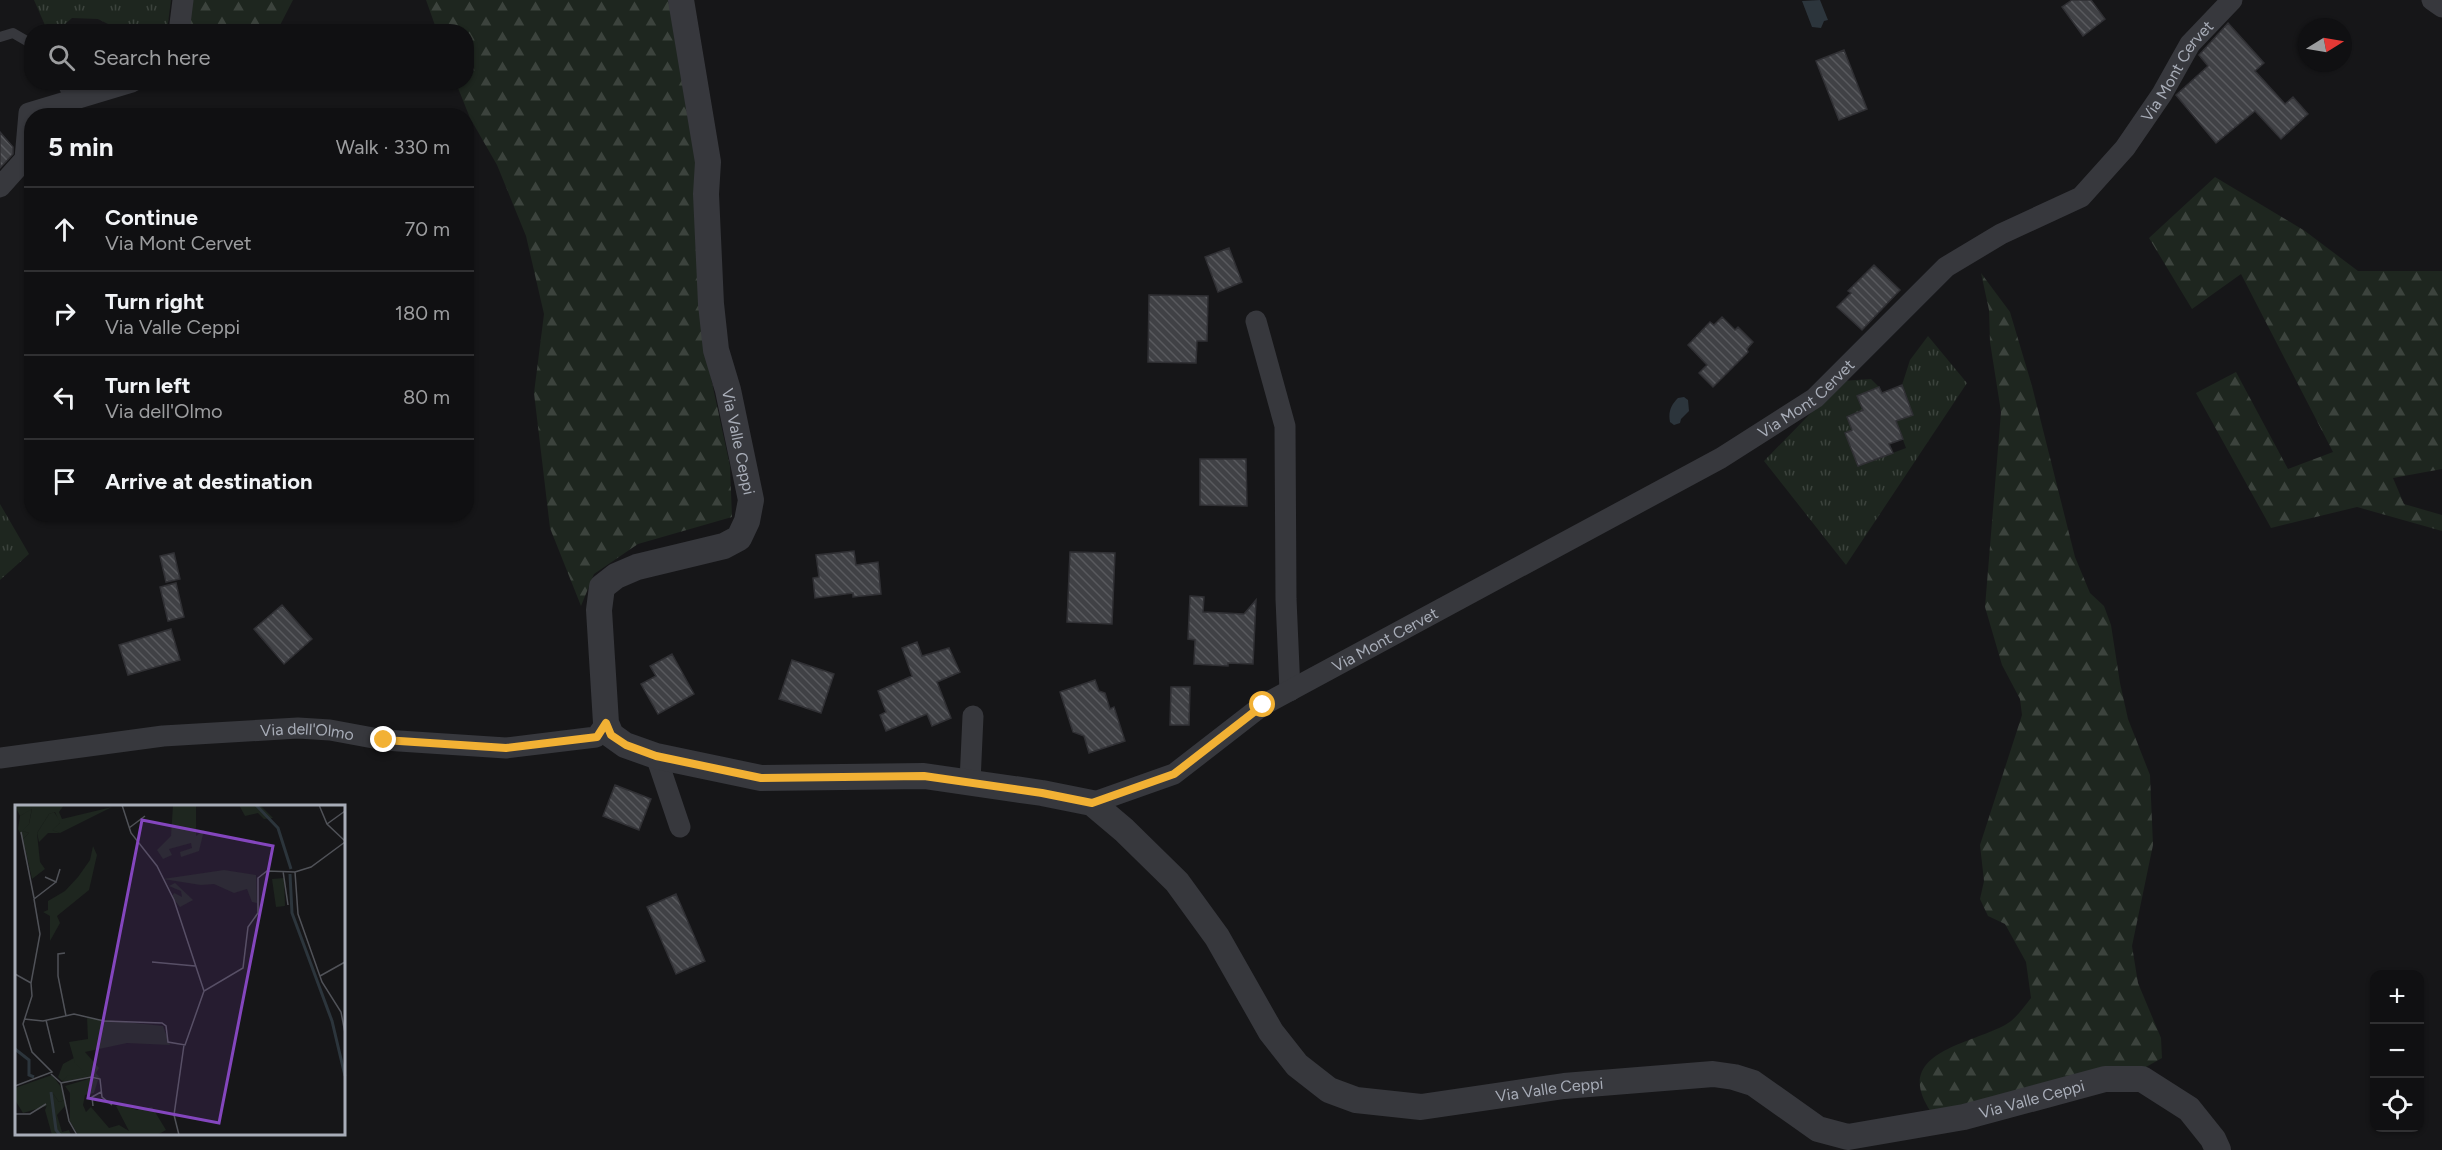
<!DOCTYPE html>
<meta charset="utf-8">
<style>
:root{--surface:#101012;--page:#19191b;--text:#f1f3f6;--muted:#9c9d9f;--line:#303032}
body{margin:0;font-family:Figtree,sans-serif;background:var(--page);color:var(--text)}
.controls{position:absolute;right:18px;bottom:18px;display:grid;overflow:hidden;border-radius:12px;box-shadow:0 2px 4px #0004}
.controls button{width:54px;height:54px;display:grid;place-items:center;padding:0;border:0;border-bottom:2px solid var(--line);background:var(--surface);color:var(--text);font:30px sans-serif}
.compass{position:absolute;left:2298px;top:18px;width:54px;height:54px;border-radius:50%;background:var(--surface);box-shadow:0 2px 4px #0004;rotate:79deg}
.stop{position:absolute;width:18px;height:18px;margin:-14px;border:4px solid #f2b134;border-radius:50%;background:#fff}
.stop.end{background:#f2b134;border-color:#fff;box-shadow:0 2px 6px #0008}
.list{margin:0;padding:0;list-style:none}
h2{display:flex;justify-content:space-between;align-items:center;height:78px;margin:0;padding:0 24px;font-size:26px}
h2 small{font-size:20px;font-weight:400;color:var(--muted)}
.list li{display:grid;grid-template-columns:39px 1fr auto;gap:18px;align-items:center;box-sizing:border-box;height:84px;padding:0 24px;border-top:2px solid var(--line)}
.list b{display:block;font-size:22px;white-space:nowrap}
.list p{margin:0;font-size:20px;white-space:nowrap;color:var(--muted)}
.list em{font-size:20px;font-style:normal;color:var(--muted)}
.icon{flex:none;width:33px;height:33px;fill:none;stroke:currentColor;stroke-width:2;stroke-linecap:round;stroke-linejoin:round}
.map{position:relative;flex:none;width:2442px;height:1150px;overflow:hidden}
.search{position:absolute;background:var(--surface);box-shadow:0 2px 4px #0004;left:24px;top:24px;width:450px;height:66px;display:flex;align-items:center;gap:15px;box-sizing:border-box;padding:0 21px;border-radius:24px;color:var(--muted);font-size:22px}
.panel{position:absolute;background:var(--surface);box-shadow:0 2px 4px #0004;left:24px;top:108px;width:450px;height:414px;border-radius:24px}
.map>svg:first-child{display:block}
.grass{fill:url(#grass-tufts)}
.forest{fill:url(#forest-firs)}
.water{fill:#2c353c}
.building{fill:url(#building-back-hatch);stroke:#303034;stroke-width:1.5}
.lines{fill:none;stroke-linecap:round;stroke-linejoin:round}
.service{stroke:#37383d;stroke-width:10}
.minor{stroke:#37383d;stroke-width:21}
.tertiary{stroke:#37383d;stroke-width:26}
.route{stroke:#f2b134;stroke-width:8}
.labels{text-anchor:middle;stroke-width:5;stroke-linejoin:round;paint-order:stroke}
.street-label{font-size:16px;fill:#a8adb8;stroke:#111113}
.inset-river{fill:none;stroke:#2c353c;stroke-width:3}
.inset-road{fill:none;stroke:#505258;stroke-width:1.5}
.view{fill:#8446be;fill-opacity:0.15;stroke:#8446be;stroke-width:3}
.inset-edge{fill:none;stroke:#a8adb8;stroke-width:3}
</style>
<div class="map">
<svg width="2442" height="1150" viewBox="0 0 2442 1150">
<defs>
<pattern id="grass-tufts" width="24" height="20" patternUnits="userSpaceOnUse" patternTransform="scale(1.5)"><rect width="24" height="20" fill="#1e261f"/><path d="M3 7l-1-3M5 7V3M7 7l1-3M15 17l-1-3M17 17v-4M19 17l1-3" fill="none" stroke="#3c433d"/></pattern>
<pattern id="forest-firs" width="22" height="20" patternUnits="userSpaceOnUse" patternTransform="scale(1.5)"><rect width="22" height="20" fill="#1e261f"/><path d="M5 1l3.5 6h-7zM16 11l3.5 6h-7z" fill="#3c433d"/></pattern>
<pattern id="building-back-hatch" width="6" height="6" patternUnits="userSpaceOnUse" patternTransform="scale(1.5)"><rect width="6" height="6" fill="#404145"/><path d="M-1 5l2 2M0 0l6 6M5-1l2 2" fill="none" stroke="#595a5e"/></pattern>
</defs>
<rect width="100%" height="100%" fill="#161618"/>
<path class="grass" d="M34 0H171L167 31H122L98 19 72 18 57 31 48 32Z
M1928 336 1967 383 1846 565 1764 461 1842 381 1871 379 1879 387 1857 396 1863 410 1847 417 1852 430 1845 433 1858 466 1906 448 1896 421 1913 414 1902 385 1910 360Z
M0 504 29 554 0 580Z"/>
<path class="forest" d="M188 0H293L277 31H226L220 25 217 31 185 32Z
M426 0H672L698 161 706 355 730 466 732 517 638 544 594 574 581 606 550 528 534 393 544 314 526 236 497 165 470 118 456 83 466 82V32L437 31Z
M2215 177 2305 231 2358 271H2442V469L2393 478 2404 504 2442 515V531L2357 507 2271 528 2196 393 2236 372 2288 469 2333 452 2241 274 2192 309 2149 238Z
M1981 273 2010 312 2032 386 2075 557 2090 593 2104 606 2111 625 2120 683 2128 719 2150 775 2153 845 2132 946 2138 983 2161 1038 2162 1058 2146 1067 2127 1066 1931 1112C1891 1053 1968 1045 2005 1025 2016 1019 2023 1008 2031 998L2026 962 2005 924 1988 916 1980 899 1984 881 1980 845 2022 715 2020 699 2002 665 1985 607 2001 412 1990 342 1989 310Z"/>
<path class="water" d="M1820 0 1828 20 1824 21 1821 28 1812 27 1802 1Z
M1684 397 1688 400 1689 411 1681 419 1680 423 1674 425 1670 422C1668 412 1671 405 1678 398Z"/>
<path class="building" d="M2072 0H2091L2105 19 2083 36 2062 7Z
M2228 23 2264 63 2255 71 2285 104 2293 97 2308 114 2281 139 2255 111 2216 143 2176 95 2208 66 2199 55Z
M1844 50 1867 109 1839 120 1816 61Z
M0 132 13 147V154L0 168Z
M1229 248 1242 282 1218 292 1205 257Z
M1874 265 1900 290 1862 330 1837 307 1851 293 1848 291Z
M1149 295 1208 296 1207 341H1197L1196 363 1148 362Z
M1722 317 1735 330 1738 327 1753 342 1747 349 1748 352 1713 387 1699 373 1707 365 1688 345 1710 322 1714 325Z
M1902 385 1913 415 1896 421 1903 439 1889 444 1893 453 1858 466 1845 433 1852 430 1847 417 1863 410 1857 396 1879 387 1882 393Z
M1200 459H1246L1247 506 1200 505Z
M854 551 856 565 878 562 881 594 853 597V593L815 598 813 578 819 577 816 555Z
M1070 552 1115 553 1112 624 1067 622Z
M174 553 180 579 166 582 160 556Z
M176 583 184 617 168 621 160 587Z
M1190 596 1204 597 1203 612 1244 614 1256 600 1253 664 1228 663V666L1194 664 1195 640 1188 639Z
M282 605 312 639 284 664 254 629Z
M171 629 180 660 128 675 119 645Z
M917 642 922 656 949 648 960 672 937 682 951 718 932 726 927 714 886 731 880 715 886 712 878 691 912 676 902 648Z
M672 654 694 694 658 714 641 684 656 676 650 666Z
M792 660 834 674 821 713 779 699Z
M1095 680 1099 691 1105 693 1110 709 1114 707 1125 741 1089 753 1084 736 1073 732 1060 692Z
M1171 687H1190L1189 725H1170Z
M615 785 651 799 639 830 603 816Z
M676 894 705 961 676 974 647 907Z"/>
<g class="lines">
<path class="service" d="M0 37 13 33 32 44
M61 82 71 101"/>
<g class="minor">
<path d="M2432 0 2442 7"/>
<path d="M179 32 183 0"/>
<path d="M0 187 25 159 29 113 132 82"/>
<path d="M1256 321 1285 426 1286 599 1290 691"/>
<path d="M656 756 680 827"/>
<path id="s1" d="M0 758 163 736 298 728 330 730 384 740 506 748 596 737 606 723"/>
<path d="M970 782 973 716"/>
<path id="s2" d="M1092 803 1174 774 1263 705 1721 458 1815 398 1946 267 2001 234 2081 197 2125 148 2162 94 2190 44 2232 0"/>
</g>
<path class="tertiary" id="s3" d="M681 0 708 162 706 194 711 304 716 350 728 390 751 500 747 521 739 538 724 546 637 567 616 576 602 587 599 610 606 723 611 735 625 745 656 756 761 778 924 776 1042 793 1092 803 1124 830 1177 882 1217 937 1271 1032 1297 1065 1329 1090 1356 1100 1421 1107 1564 1086 1713 1074 1734 1077 1753 1083 1818 1129 1848 1137 1964 1117 2105 1079H2142L2189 1109 2213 1139 2218 1150"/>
</g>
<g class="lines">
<path class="route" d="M384 740 506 748 597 737 606 723 611 735 626 745 656 756 761 778 924 776 1042 793 1092 803 1174 774 1263 705"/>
</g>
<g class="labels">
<g class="street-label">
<text dy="6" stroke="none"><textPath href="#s2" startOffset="1328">Via Mont Cervet</textPath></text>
<text dy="6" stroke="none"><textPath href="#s2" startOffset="824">Via Mont Cervet</textPath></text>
<text dy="6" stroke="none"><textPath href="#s3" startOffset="447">Via Valle Ceppi</textPath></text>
<text dy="6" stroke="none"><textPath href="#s2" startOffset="338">Via Mont Cervet</textPath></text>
<text dy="6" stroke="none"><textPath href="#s1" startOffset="309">Via dell'Olmo</textPath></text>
<text dy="6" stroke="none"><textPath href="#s3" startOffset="1934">Via Valle Ceppi</textPath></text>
<text dy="6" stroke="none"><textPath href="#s3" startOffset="2438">Via Valle Ceppi</textPath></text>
</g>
</g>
<g transform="translate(15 805)">
<rect width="330" height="330" fill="#161618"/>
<path d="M17 3 14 19 8 26 14 28 8 34 3 24 5 11ZM39 7 46 17 38 25 45 28H33L24 37 22 28 34 9ZM160 78 178 95 165 102 157 92 159 88 167 92 166 86 154 81ZM59 253 72 269 47 276 43 272 48 259ZM77 273 83 275 79 288 70 290 68 300 71 307 76 302 94 323 104 320 114 326 101 301 106 300 122 305 137 302 151 325 142 330H63L55 316V288L50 281Z" fill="#1e261f"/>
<path d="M49 0 44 7 47 14 97 2 45 28 37 25 45 18 40 7 34 9 22 28 25 57 30 64 17 74 8 34 14 28 7 26 14 19 17 4 5 11 0 1ZM158 0H181V31L189 25 184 46 166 52 165 47 177 43 176 38 154 44 157 50 148 54 142 45 156 31ZM224 0H245L258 13 249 14 243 8 230 11ZM78 41 82 50 74 85 42 111 45 118 35 136V111L28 107 33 105V96L50 86 63 72 75 55ZM209 65 241 70 242 98 237 97 232 84 219 88 199 79 186 80 148 74ZM72 213 148 221 155 240 112 238 70 247 84 263 81 268 86 274 76 271 47 277 52 271 71 269 60 258 54 237 73 234ZM37 287 44 297 50 295V301L42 310 47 327 54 325 56 330H37L30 305Z" fill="#1e261f"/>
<path d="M269 73 270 101 261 102 257 74Z" fill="#1e261f"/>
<path d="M37 270 46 282 50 295 44 297 37 287 35 300 8 308 0 295V283Z" fill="#1e261f"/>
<path class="inset-river" d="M241 0 263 23 276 64M275 69 277 108 317 216 330 271M0 244 14 255V270L19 272M36 287 41 325 45 330"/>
<path class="inset-road" d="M107 0 116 28 142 61 159 95 189 186M304 0 312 19 330 36M312 19 330 6M114 23 130 11M6 27 19 93M268 66 273 100M280 67 283 109 307 177 326 207 330 228M30 72 41 77 45 64M50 148 43 149V171L51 211M137 157 180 161M0 169 16 178M305 171 330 157M9 214 28 216 59 209 89 216 147 218 151 221 153 237 170 240 189 186 228 163 233 122 243 108V73L252 66 280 67 296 62 330 37M31 215 39 248M36 269 46 278 54 316 62 330M46 278 76 272 85 274 87 292 97 300M0 281 37 267 17 247 8 219 17 191 16 178 25 129 19 94 41 77M78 301 77 292 86 287M0 309H15L31 299M164 330 159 310 169 240"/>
<path class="view" d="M127 15 258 41 204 318 73 293Z"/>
<rect width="330" height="330" class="inset-edge"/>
</g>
</svg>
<div class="controls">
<button>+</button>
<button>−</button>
<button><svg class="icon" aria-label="locate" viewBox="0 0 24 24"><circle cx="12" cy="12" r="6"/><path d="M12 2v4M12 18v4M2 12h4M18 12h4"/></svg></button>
</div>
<svg class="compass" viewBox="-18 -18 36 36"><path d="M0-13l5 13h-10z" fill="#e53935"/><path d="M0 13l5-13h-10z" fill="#9c9d9f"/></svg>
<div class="stop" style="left:1263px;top:705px"></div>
<div class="stop end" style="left:384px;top:740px"></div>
<div class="search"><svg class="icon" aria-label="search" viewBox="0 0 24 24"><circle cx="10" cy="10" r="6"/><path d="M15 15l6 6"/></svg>Search here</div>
<section class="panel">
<h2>5 min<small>Walk · 330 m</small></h2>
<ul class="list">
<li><svg class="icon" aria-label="ahead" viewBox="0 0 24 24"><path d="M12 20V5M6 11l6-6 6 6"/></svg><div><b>Continue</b><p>Via Mont Cervet</p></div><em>70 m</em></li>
<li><svg class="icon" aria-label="right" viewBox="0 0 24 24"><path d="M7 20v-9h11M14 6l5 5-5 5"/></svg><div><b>Turn right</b><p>Via Valle Ceppi</p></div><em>180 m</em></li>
<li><svg class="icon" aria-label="left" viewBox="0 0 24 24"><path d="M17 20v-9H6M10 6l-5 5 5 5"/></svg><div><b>Turn left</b><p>Via dell'Olmo</p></div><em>80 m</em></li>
<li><svg class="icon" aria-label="arrive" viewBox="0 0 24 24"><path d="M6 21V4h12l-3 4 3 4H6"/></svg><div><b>Arrive at destination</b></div></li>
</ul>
</section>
</div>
